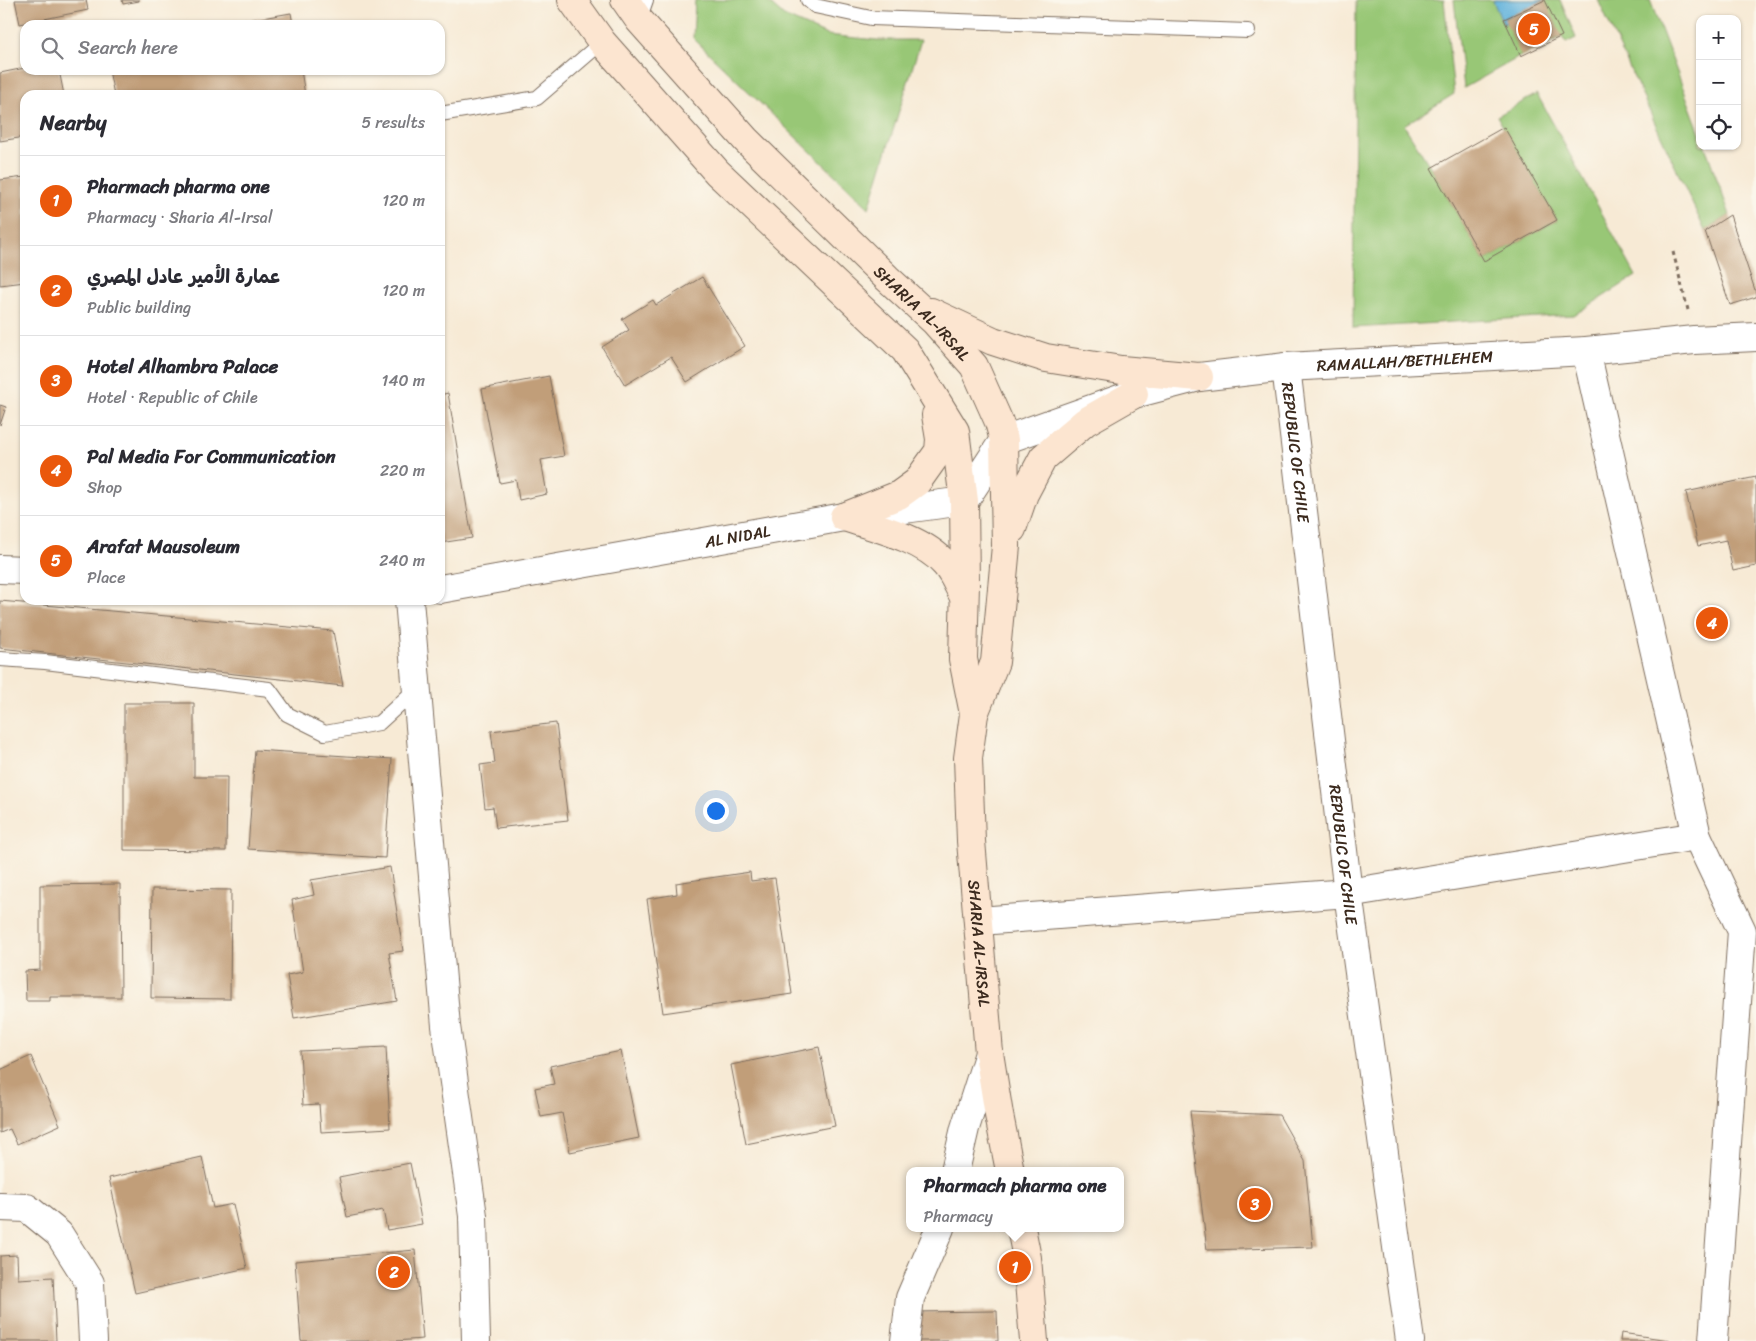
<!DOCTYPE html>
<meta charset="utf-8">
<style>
:root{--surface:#fff;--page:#f7f7f7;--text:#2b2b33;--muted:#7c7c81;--line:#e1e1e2;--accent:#ea580c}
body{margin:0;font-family:Sriracha,"Playpen Sans Arabic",sans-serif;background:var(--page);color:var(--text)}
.controls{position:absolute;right:15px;top:15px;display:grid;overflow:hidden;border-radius:10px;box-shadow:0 1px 4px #0004}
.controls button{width:45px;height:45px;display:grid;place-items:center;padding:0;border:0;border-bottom:1px solid var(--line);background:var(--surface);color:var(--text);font:25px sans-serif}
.you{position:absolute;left:715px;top:810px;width:18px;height:18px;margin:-12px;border:4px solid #fff;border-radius:50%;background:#1a73e8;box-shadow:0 0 0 8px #1a73e833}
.badge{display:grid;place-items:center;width:32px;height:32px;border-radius:50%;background:var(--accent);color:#fff;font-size:16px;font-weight:700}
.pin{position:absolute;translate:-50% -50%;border:2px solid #fff;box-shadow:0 1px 5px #0006}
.popup{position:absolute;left:906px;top:1167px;width:218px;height:65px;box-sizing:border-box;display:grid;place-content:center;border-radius:10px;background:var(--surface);filter:drop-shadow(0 1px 4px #0005);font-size:16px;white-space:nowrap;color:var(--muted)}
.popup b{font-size:19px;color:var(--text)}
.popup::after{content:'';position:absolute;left:50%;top:100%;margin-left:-10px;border:10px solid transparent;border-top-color:var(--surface)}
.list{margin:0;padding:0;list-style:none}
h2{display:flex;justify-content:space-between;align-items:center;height:65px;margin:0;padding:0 20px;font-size:21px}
h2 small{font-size:16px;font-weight:400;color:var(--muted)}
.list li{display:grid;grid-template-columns:32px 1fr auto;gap:15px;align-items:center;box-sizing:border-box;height:90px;padding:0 20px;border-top:1px solid var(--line)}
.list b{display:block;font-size:19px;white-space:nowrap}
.list p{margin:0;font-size:16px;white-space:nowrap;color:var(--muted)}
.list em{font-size:16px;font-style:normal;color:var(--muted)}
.icon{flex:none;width:28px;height:28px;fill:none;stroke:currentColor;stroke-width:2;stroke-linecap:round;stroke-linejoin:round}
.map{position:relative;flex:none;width:1756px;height:1341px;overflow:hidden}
.search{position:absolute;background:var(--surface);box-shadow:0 1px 4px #0004;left:20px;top:20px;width:425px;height:55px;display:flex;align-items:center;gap:12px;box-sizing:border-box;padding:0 18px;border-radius:15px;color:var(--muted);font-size:19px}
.panel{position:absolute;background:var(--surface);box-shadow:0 1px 4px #0004;left:20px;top:90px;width:425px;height:515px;border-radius:15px}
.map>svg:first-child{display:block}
.green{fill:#98c776;stroke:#6a784a}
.water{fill:#62b2dc;stroke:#4e6e7d}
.building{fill:#c19e79}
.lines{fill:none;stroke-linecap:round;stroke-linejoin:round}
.service-casing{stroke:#7d6d5e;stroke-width:16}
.minor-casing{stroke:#7d6d5e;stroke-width:30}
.secondary-casing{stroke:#7d6d5e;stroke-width:30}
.path{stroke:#7d6d5e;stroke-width:3;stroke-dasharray:4 4;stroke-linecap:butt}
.service{stroke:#fff;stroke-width:14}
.minor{stroke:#fff;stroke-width:28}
.secondary{stroke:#fce5d0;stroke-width:28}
.labels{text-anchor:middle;stroke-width:5;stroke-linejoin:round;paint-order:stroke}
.street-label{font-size:16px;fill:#3b2a1e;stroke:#fbf7ec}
</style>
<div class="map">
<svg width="1756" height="1341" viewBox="0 0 1756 1341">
<rect width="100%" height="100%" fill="#fbf7ec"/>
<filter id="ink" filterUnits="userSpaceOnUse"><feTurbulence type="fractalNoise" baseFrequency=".02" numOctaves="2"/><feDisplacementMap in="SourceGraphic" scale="10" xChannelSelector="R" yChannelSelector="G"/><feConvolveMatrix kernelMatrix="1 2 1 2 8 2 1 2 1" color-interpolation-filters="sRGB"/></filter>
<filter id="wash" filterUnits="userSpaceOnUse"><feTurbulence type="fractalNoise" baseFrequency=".0096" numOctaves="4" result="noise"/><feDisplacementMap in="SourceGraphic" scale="20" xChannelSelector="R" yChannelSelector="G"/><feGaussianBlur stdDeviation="1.12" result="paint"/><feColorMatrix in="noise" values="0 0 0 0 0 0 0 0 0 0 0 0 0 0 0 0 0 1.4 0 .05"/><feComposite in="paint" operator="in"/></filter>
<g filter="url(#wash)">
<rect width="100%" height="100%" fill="#f7ead5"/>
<path class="green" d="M695 0H766L784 16 827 35 877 40H921L869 208 693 38Z
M1356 0H1444L1454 94 1404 125 1431 168 1484 261 1557 220 1497 116 1537 94 1636 276 1574 315 1353 328Z
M1454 0H1560L1576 38 1566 43 1562 37 1521 56 1464 88Z
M1598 0H1650L1700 133V146H1705L1730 215 1705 231Z"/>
<path class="water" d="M1495 0H1544L1504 18 1506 23 1503 24 1493 1Z"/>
<g id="blocks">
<path class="building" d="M15 0H86L88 10 20 24Z
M122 0H139V1L123 4Z
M1545 0 1562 36 1521 56 1504 19Z
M291 13 293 25H228L227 24Z
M25 68V70H59L64 95H25V137L0 141V73Z
M109 70H301L305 95H114Z
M1504 127 1557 220 1484 261 1431 168Z
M25 177V282L0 285V180Z
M1730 215 1756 293V297L1730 305 1705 231Z
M702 277 745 346 687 382 671 357 625 385 602 347 629 330 622 319 653 300 656 305Z
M549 376 564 456 541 460 547 494 519 500 516 480 500 483 482 389Z
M448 393 472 538 440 543V395Z
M0 405 6 407 0 425Z
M1756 477V566L1733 571 1726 540 1698 546 1686 492Z
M0 601 333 631 343 686 0 648Z
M124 703H194V777H227L226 851 124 850Z
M556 723 568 820 496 828 493 807 485 808 480 765 495 763 491 731Z
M255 750 392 759 385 858 248 849Z
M390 867 403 951 389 953 397 1001 294 1018 287 975 303 972 292 900 314 895 311 880Z
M750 872 751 881 775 878 792 994 663 1013 647 899 677 894 676 883Z
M120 884 121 997H50V1001H26L25 971 40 970V885Z
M152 889 231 890 230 999 151 998Z
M386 1047 390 1128 321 1132 319 1104 303 1105 300 1051Z
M819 1047 835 1126 746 1144 731 1065Z
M621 1051 639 1138 570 1152 562 1113 541 1117 535 1088 554 1084 550 1066Z
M31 1056 60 1125 17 1144 10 1129 0 1133V1070Z
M1190 1111 1279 1115 1305 1161 1313 1247 1207 1250Z
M202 1157 213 1208 233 1204 247 1268 135 1293 109 1178Z
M410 1163 422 1224 387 1230 383 1210 347 1217 339 1177Z
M415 1250 423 1339 395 1341H301L295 1261Z
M17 1255 18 1279 53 1277 56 1341H0V1256Z
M997 1311 998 1341H912L911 1312Z
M1621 1333 1669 1340V1341H1620Z"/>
</g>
</g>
<g filter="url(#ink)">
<use href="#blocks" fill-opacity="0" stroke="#7d6d5e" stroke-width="1"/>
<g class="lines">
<g class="service-casing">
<path id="service" d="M808 0 815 6 871 18 1248 31
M639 20 646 0
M440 114 537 98 602 42
M0 659 45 662 269 689 287 714 325 733 379 723 416 689"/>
</g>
<g class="minor-casing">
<g id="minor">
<path d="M1586 351 1697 836 1742 931 1713 1341"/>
<path id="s1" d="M1286 367 1348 893 1410 1341"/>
<path d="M0 569 25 570"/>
<path id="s2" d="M440 589 844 517 964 501 1004 440 1134 394 1199 377 1286 367 1586 351 1694 340 1756 337"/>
<path d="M409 600 446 1026 473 1216 476 1341"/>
<path d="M979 921 1348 893 1697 836"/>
<path d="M955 1171 965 1128 989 1053"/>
<path d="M0 1207 27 1208 59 1234 90 1283 93 1341"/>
<path d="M905 1341 910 1298 940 1228"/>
</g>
</g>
<g class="secondary-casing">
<g id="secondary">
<path d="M572 0 602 42 717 172 905 350 955 431 964 501 965 585 963 659 974 714"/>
<path id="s3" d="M625 0 639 20 746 140 887 278 935 322 974 366 999 422 1004 440 1006 546 995 662 974 714 968 758 971 841 989 1053 999 1115 1010 1171"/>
<path d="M931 312 993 341 1046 358 1121 370 1199 377"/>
<path d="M844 517 899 495 917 482 939 451 940 439 936 415"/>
<path d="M844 517C875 527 924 539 945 564 954 574 958 586 964 597"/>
<path d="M1012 529 1024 494 1043 458 1085 422 1134 394"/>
<path d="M1021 1228 1027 1258 1034 1341"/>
</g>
</g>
<path class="path" d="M1673 252 1688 310"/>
<use href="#service" class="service"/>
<use href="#minor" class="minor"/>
<use href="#secondary" class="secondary"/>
</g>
</g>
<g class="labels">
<g class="street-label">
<text dy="6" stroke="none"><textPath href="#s3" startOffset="432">SHARIA AL-IRSAL</textPath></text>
<text dy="6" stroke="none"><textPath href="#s2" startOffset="1016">RAMALLAH/BETHLEHEM</textPath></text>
<text dy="6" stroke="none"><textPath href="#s1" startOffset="86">REPUBLIC OF CHILE</textPath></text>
<text dy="6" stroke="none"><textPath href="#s2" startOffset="302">AL NIDAL</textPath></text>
<text dy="6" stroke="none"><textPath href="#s1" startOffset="491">REPUBLIC OF CHILE</textPath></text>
<text dy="6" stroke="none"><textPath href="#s3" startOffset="1095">SHARIA AL-IRSAL</textPath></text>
</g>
</g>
</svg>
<div class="controls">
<button>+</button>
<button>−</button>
<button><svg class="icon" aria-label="locate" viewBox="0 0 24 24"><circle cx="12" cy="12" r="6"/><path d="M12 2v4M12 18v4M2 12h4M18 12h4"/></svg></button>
</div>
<div class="you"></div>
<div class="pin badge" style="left:1015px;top:1267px">1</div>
<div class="popup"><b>Pharmach pharma one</b>Pharmacy</div>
<div class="pin badge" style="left:394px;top:1272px">2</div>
<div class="pin badge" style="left:1255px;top:1204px">3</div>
<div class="pin badge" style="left:1712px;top:623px">4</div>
<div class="pin badge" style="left:1534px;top:29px">5</div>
<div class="search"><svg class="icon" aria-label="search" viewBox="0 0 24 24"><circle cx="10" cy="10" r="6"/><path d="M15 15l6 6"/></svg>Search here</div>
<section class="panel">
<h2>Nearby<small>5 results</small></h2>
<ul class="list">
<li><span class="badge">1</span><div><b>Pharmach pharma one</b><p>Pharmacy · Sharia Al-Irsal</p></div><em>120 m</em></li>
<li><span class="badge">2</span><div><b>عمارة الأمير عادل المصري</b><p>Public building</p></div><em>120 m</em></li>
<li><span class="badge">3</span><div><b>Hotel Alhambra Palace</b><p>Hotel · Republic of Chile</p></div><em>140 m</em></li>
<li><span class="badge">4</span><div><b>Pal Media For Communication</b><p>Shop</p></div><em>220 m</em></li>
<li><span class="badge">5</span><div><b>Arafat Mausoleum</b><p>Place</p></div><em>240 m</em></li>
</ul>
</section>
</div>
